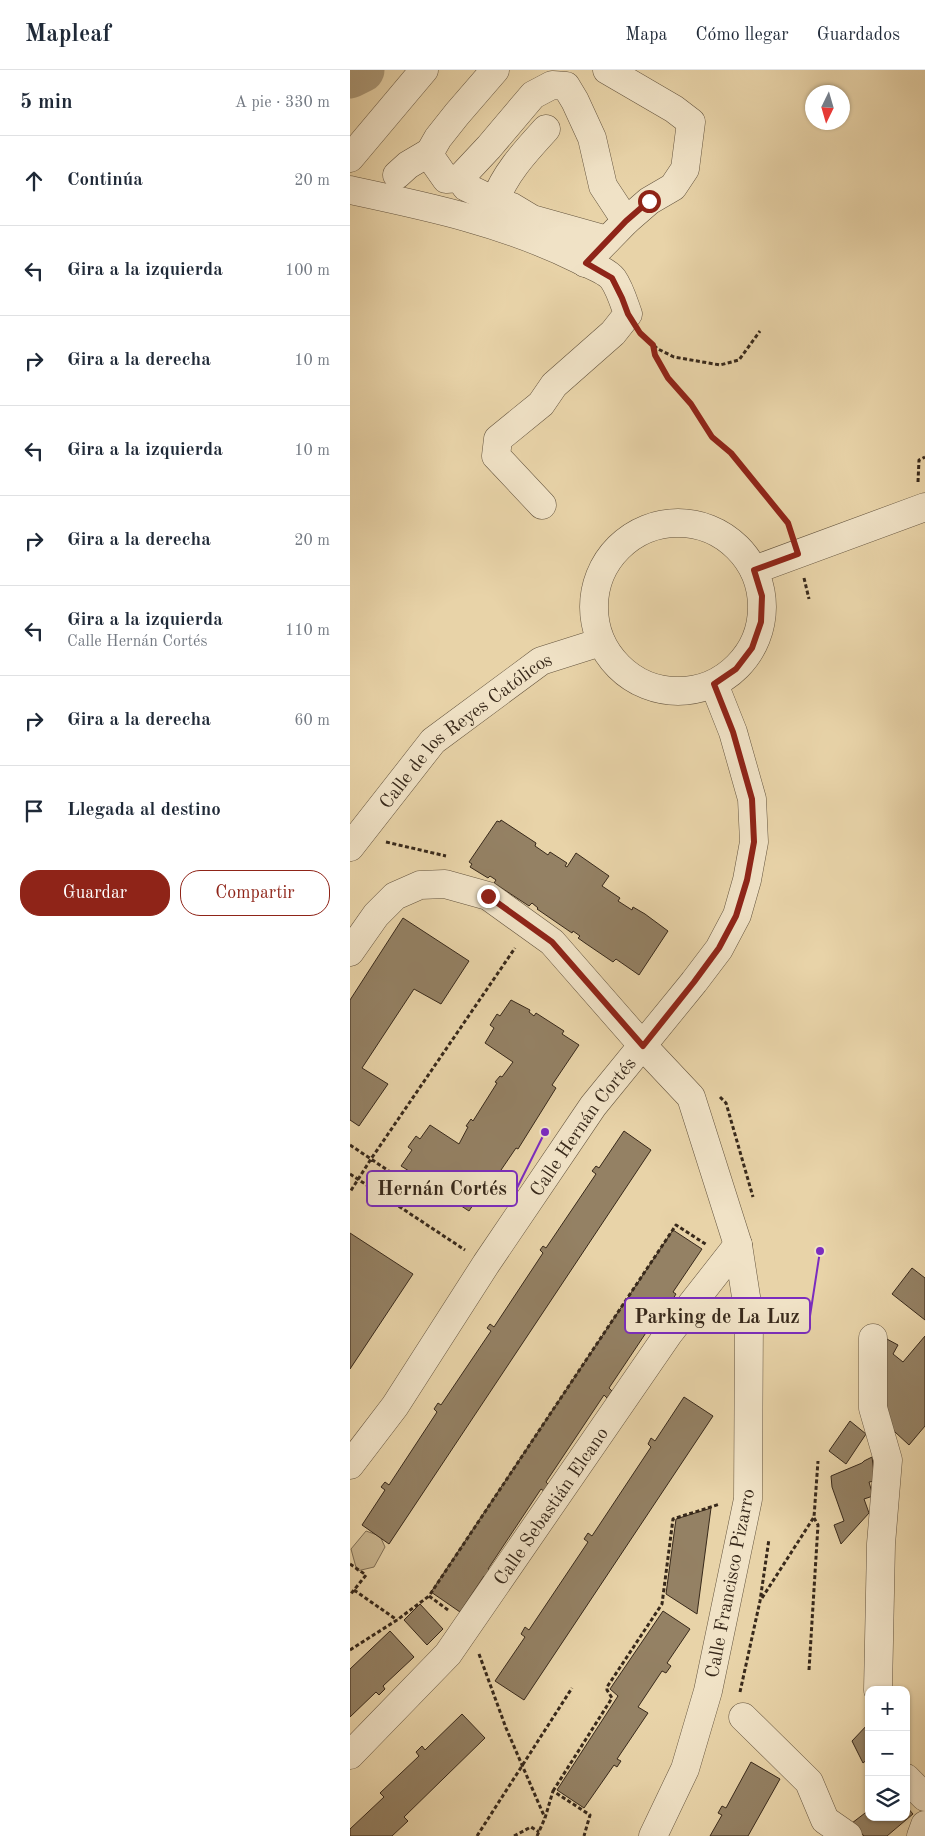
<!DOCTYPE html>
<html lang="es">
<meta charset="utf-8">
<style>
:root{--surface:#fff;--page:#f2f2f3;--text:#1f2937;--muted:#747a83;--line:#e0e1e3;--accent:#8f2418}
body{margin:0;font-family:"Old Standard TT",serif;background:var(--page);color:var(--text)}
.controls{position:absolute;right:15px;bottom:15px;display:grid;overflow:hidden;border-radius:10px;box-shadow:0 1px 4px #0004}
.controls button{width:45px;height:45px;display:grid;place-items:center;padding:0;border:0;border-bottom:1px solid var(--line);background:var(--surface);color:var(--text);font:25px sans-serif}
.compass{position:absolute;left:455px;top:15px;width:45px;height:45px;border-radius:50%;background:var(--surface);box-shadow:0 1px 4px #0004;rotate:185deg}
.stop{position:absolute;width:15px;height:15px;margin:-11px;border:4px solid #8f2418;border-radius:50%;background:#fff}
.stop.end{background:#8f2418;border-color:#fff;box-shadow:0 1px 5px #0008}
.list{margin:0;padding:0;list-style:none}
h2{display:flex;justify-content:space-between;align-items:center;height:65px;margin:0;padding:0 20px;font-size:21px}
h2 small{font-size:16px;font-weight:400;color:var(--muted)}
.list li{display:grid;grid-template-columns:32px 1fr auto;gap:15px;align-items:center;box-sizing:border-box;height:90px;padding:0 20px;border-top:1px solid var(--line)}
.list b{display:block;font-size:19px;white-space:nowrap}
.list p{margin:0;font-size:16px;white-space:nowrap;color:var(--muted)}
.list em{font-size:16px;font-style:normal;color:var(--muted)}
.actions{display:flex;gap:10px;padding:15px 20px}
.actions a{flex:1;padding:11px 0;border:1px solid var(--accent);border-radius:20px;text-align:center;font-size:18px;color:var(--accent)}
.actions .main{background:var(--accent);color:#fff}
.icon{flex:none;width:28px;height:28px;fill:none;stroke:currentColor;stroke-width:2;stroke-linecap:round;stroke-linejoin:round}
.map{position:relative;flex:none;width:575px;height:1766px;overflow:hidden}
header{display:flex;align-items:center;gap:30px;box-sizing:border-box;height:70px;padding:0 25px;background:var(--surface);border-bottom:1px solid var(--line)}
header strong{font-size:24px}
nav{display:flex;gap:28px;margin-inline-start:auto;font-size:18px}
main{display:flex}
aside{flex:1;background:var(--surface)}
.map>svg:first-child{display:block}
.green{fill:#cab690;stroke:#817056}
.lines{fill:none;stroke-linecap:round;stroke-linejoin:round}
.river{stroke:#ac9978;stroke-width:45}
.building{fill:#948164;stroke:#38291b}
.minor-casing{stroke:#64543e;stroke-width:29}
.path{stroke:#38291b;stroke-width:3;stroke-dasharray:4 2.5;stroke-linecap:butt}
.minor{stroke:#f0e2c6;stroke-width:28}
.route{stroke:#8f2418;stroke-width:6}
.labels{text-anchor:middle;stroke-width:4;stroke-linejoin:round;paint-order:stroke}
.street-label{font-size:19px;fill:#38291b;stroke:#f0e2c6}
.leader{fill:none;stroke:#7b2cbf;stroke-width:2}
.callout-dot{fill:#7b2cbf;stroke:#f0e2c6;stroke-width:2}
.callout{fill:#f0e2c6;stroke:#7b2cbf;stroke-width:2}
.callout-label{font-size:20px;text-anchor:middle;font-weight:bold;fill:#38291b}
</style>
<header>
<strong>Mapleaf</strong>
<nav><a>Mapa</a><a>Cómo llegar</a><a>Guardados</a></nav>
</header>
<main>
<aside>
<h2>5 min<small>A pie · 330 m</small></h2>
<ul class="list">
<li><svg class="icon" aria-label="ahead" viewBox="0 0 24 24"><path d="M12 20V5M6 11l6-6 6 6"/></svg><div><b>Continúa</b></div><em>20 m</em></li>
<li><svg class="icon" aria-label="left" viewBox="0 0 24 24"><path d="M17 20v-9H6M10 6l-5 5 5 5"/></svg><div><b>Gira a la izquierda</b></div><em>100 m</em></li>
<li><svg class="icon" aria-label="right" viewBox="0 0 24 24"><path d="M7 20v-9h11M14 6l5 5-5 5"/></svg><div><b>Gira a la derecha</b></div><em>10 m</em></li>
<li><svg class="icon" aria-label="left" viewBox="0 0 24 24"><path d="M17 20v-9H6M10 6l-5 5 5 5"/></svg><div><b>Gira a la izquierda</b></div><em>10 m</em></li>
<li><svg class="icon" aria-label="right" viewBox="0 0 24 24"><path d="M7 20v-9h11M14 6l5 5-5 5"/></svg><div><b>Gira a la derecha</b></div><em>20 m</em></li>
<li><svg class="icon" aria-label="left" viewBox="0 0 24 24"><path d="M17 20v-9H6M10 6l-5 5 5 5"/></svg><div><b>Gira a la izquierda</b><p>Calle Hernán Cortés</p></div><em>110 m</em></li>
<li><svg class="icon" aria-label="right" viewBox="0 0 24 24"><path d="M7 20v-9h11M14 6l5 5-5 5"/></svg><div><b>Gira a la derecha</b></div><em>60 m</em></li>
<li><svg class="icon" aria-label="arrive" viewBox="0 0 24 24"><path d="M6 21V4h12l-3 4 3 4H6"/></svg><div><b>Llegada al destino</b></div></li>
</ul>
<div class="actions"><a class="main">Guardar</a><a>Compartir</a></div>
</aside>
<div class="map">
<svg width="575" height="1766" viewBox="0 0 575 1766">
<rect width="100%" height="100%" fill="#e8d3a8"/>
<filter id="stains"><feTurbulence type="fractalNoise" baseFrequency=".004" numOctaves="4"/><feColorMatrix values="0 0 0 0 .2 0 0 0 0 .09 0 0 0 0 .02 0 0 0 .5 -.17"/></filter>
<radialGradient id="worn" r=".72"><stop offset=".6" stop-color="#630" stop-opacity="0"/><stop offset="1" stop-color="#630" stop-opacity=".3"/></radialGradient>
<path class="green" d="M16 1461 30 1466 35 1477 24 1497 7 1501 1 1479Z"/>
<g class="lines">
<path class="river" d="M0 6 12 0"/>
</g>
<path class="building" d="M151 750 186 773 185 776 198 785 200 782 217 793 215 796 217 797 226 783 259 806 252 816 270 828 268 831 282 840 283 837 295 844 318 861 289 905 266 889 263 892 235 873 228 868 230 866 223 861 222 863 187 839 188 838 182 833 179 836 144 813 146 810 140 806 138 808 120 797 122 794 119 792 147 751 150 752Z
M53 848 119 891 91 934 64 919 12 998 38 1014 9 1056 0 1050V930Z
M161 930 180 940 179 942 184 946 186 943 214 961 212 964 229 975 202 1015 206 1018 168 1079 166 1078 149 1103 146 1101 119 1141 102 1130 100 1132 72 1114 74 1111 58 1103 59 1101 51 1096 62 1080 58 1077 66 1066 70 1069 80 1055 109 1074 118 1057 116 1056 121 1049 123 1051 147 1013 145 1012 150 1006 152 1007 163 992 135 973 144 958 140 955 147 944 150 946Z
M274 1061 301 1080 39 1474 12 1455 35 1420 31 1417 35 1412 39 1415 87 1342 84 1339 88 1333 91 1335 141 1261 137 1258 140 1254 144 1257 193 1183 190 1180 193 1176 196 1178 246 1104 242 1101 246 1096 249 1098Z
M323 1160 352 1179 323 1222 326 1224 321 1232 318 1230 259 1318 262 1321 257 1328 254 1325 196 1412 199 1415 195 1422 191 1419 138 1499 142 1501 137 1508 134 1506 110 1542 81 1522Z
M0 1163 63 1204 0 1299Z
M562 1198 575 1208V1250L542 1224Z
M575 1266V1356L559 1375 545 1362 535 1349V1268L548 1275 543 1284 553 1292Z
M334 1327 363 1346 174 1630 145 1611 175 1567 171 1564 175 1557 179 1560 238 1472 234 1469 238 1463 242 1466 301 1377 298 1374 301 1368 305 1371Z
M500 1351 516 1364 496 1394 479 1381Z
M522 1387 525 1411 519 1412 523 1426 514 1429 519 1443 491 1474 484 1455 494 1451 482 1417 481 1406 512 1393 514 1391Z
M361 1438 347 1544 316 1524 326 1449Z
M70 1534 93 1559 77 1575 54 1550Z
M313 1541 340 1559 317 1593 321 1596 316 1603 312 1601 288 1637 298 1643 267 1689 271 1691 267 1697 264 1695 234 1738 207 1720 268 1626 260 1619Z
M40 1561 64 1587 33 1616 35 1619 29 1625 26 1622 0 1647V1599Z
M112 1644 135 1668 54 1747 58 1751 42 1766H0V1759L34 1727 30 1723 69 1686 66 1682 72 1676 75 1680Z
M519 1653V1688L513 1693 502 1671Z
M401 1692 430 1709 398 1766H360L372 1745 368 1743 372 1736 376 1738Z
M556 1736 563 1744 537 1766H514L502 1753 519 1740V1747H556Z"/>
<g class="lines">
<g class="minor-casing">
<g id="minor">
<path d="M80 82 82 89 96 109 110 108 139 77 183 25 202 15 216 16 225 31 242 68 253 116 276 151"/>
<path d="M0 88 74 0"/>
<path d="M47 105 58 95 80 82 88 68 107 44 145 0"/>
<path d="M110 108 116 117 145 131 162 137 182 149 257 170"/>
<path d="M0 120C80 137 156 153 230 190 239 194 258 202 263 209 270 219 274 233 278 244L263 263 204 315 191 334 148 369 146 386 192 435"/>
<path d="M145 131C155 103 176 81 196 59"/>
<path d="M235 193 276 151 299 131 323 117 335 99 341 52 324 39 257 0"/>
<circle cx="328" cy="537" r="84"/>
<path d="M404 500 575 437"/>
<path id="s1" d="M0 777 83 671 191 591 251 572"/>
<path d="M0 882 26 845 45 826 70 815 95 814 138 826 202 872 293 976 341 1027 388 1175 399 1246 398 1429 358 1621 335 1699 303 1766"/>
<path d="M523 1268V1338L538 1390 531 1474 528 1620"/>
<path id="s2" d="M0 1395 45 1336 136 1194 243 1036 344 912 369 879 387 845 397 810 404 772 402 729 383 662 364 614"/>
<path d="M393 1647 459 1712 475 1750 498 1766"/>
<path id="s3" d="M0 1685 98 1584 319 1263 388 1175"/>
<path d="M556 1708 575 1727"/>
<path d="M571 1766 575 1755"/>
</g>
</g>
<path class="path" d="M294 267 308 279 324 287 370 295 389 290 410 261
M303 275 305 285 318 308 341 334 362 367 381 383 438 453 440 459
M568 412 569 390 575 387
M454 508 459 529
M36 772 96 786
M370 1027 376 1033 403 1127
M0 1075 21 1089 0 1122
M0 1104 115 1180
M52 1110 21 1089 165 878
M0 1494 16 1505 0 1525
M4 1520 47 1550
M412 1528 464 1447 468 1391
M98 1540 79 1526 326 1155 357 1175
M0 1580 47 1550 79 1526
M129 1584 156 1658 195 1748
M459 1600 468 1455 464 1448
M390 1622 410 1531 419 1469
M203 1721 262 1628 257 1620V1617L312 1534 323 1449 370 1434
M127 1766 222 1618
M164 1766 181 1757 189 1762
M187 1766 195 1748 203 1721 240 1745 234 1766"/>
<use href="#minor" class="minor"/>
</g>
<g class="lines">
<path class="route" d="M138 826 202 872 293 976 344 912 369 878 386 846 397 810 404 772 402 729 383 662 364 614 386 599 402 578 411 552 412 526 404 500 448 484 438 453 381 383 362 367 341 334 318 308 305 285 303 275 290 263 278 244 272 228 262 208 236 193 276 151 299 131"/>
</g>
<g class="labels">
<g class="street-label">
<text dy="7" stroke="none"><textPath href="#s1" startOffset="166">Calle de los Reyes Católicos</textPath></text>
<text dy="7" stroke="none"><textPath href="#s2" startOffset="411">Calle Hernán Cortés</textPath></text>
<text dy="7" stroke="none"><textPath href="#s3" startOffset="321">Calle Sebastián Elcano</textPath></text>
<text transform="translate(379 1513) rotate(-79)" y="7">Calle Francisco Pizarro</text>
</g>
</g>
<path class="leader" d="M195 1062L167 1118M470 1181L460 1246"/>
<g class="callout-dot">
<circle cx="195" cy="1062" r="5"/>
<circle cx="470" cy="1181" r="5"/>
</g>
<g class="callout">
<rect x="17" y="1101" width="150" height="35" rx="5"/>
<rect x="275" y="1228" width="185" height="35" rx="5"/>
</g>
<g class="callout-label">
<text x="92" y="1125">Hernán Cortés</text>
<text x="367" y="1253">Parking de La Luz</text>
</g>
<rect width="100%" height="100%" filter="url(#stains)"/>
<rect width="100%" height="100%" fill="url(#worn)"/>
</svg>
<div class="controls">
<button>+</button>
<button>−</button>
<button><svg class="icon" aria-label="layers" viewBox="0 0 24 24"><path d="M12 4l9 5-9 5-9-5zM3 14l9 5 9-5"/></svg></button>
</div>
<svg class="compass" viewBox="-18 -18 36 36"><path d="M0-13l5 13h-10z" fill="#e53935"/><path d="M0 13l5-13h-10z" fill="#747a83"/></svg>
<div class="stop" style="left:299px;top:131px"></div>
<div class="stop end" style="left:138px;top:826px"></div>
</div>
</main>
